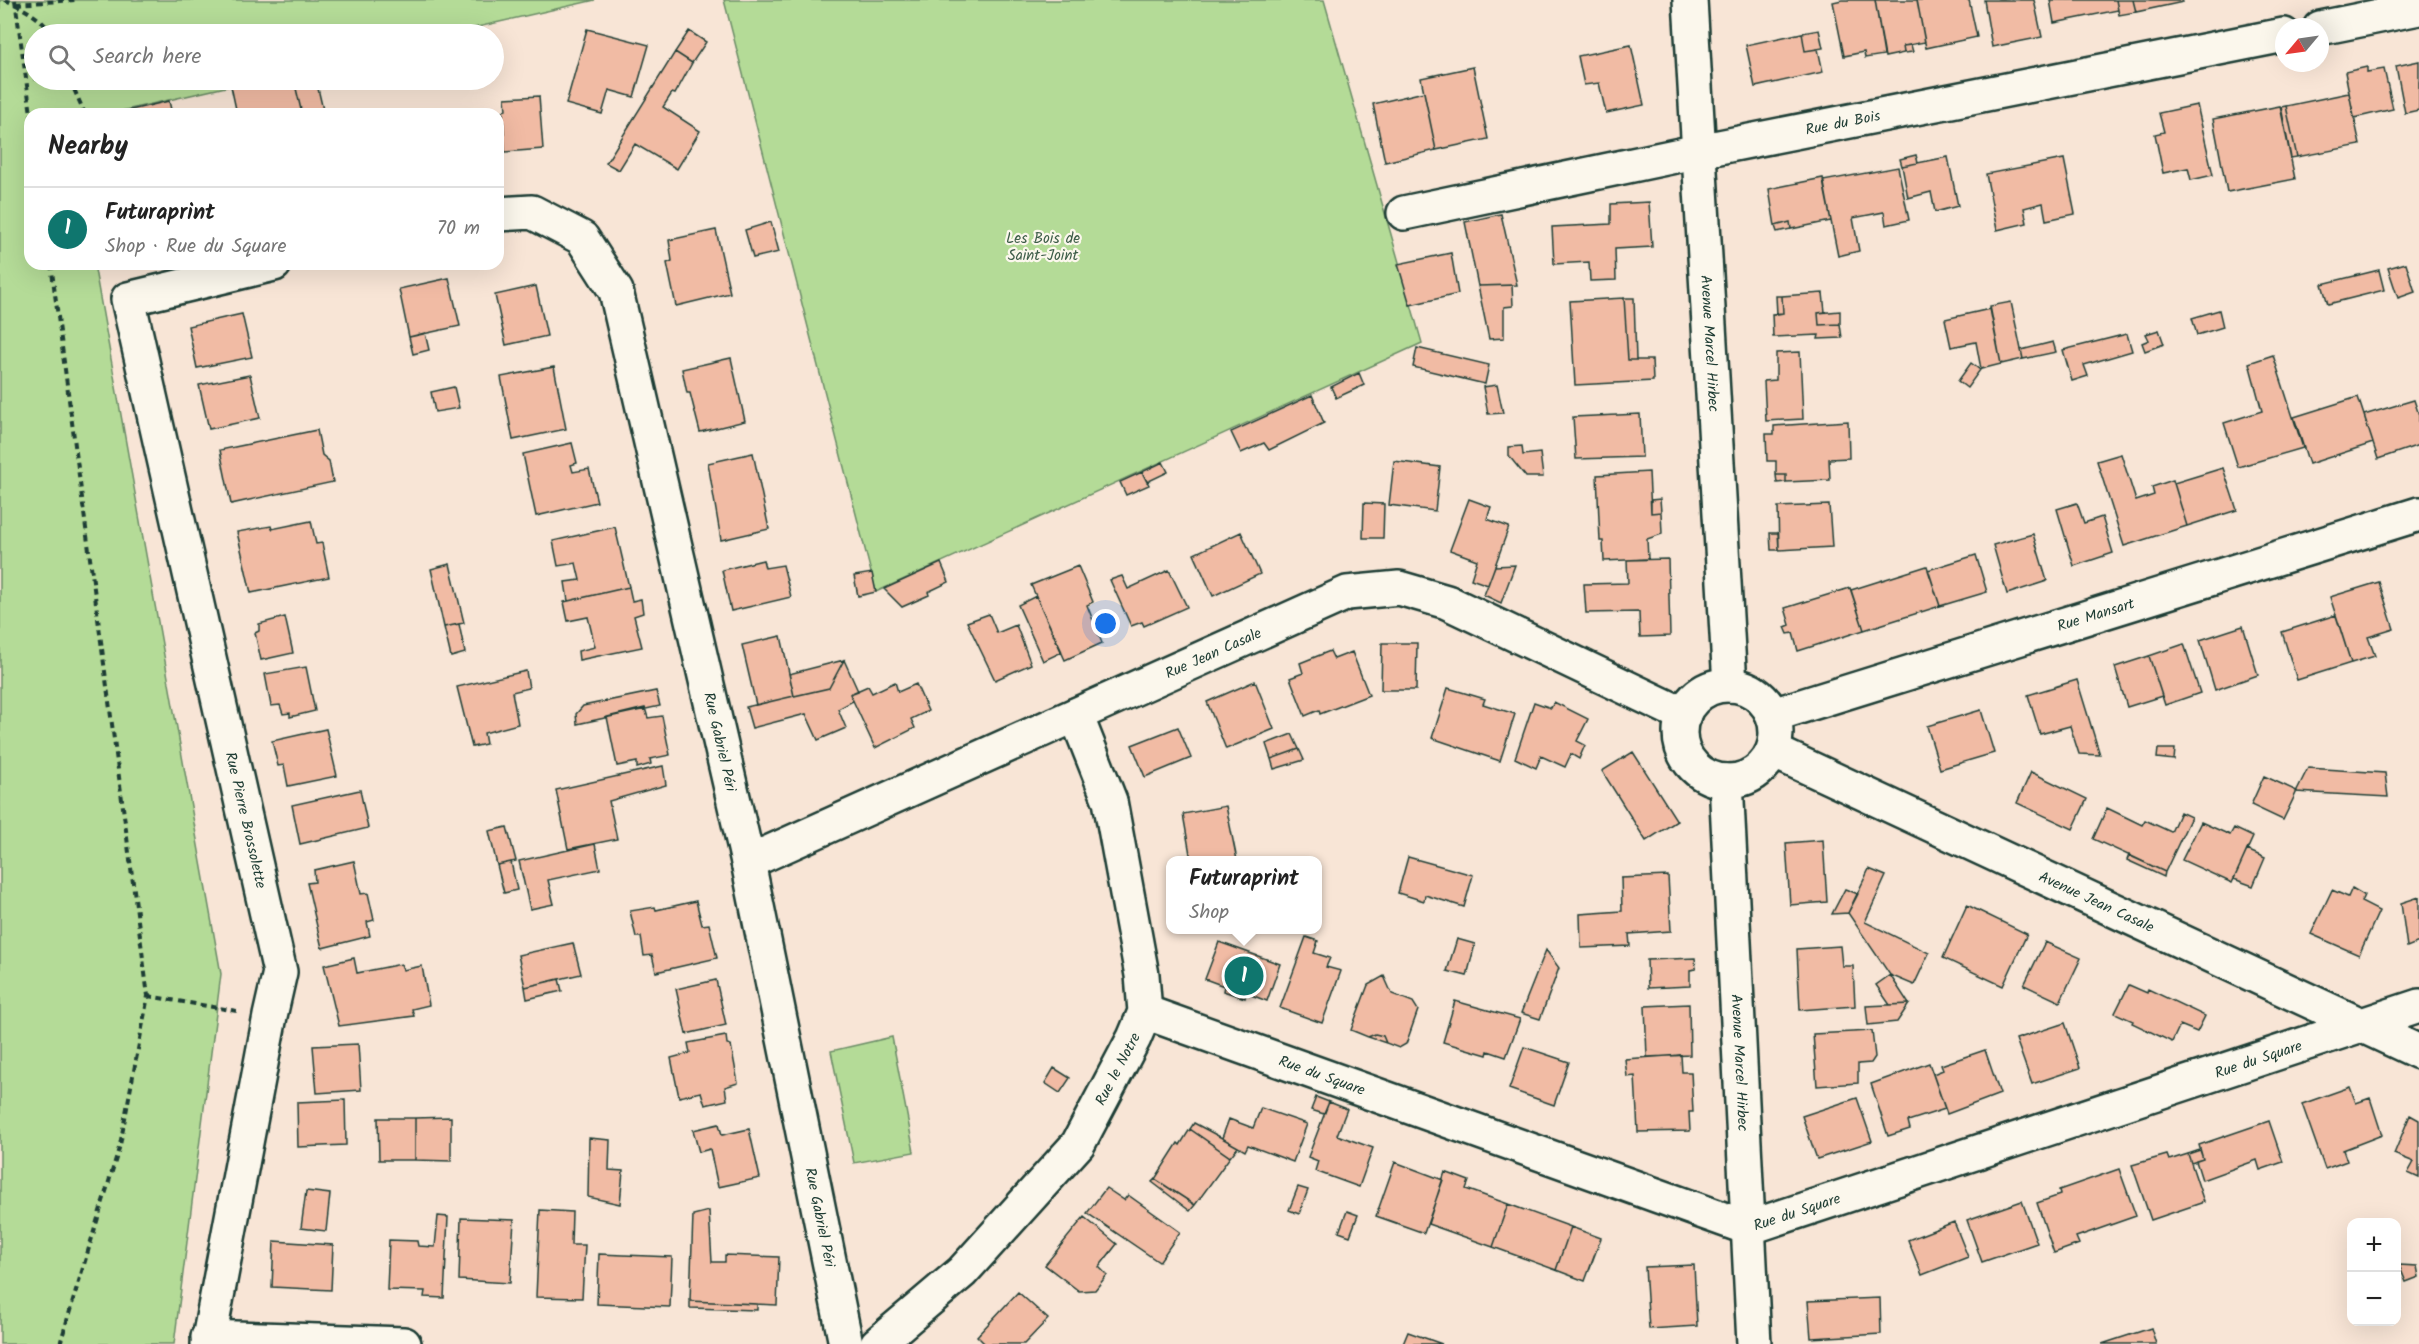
<!DOCTYPE html>
<meta charset="utf-8">
<style>
:root{--surface:#fff;--page:#f2f2f2;--text:#222;--muted:#767676;--line:#e0e0e0;--accent:#0f766e}
body{margin:0;font-family:Kalam,sans-serif;background:var(--page);color:var(--text)}
.controls{position:absolute;right:18px;bottom:18px;display:grid;overflow:hidden;border-radius:12px;box-shadow:0 6px 24px #0002}
.controls button{width:54px;height:54px;display:grid;place-items:center;padding:0;border:0;border-bottom:2px solid var(--line);background:var(--surface);color:var(--text);font:30px sans-serif}
.compass{position:absolute;left:2275px;top:18px;width:54px;height:54px;border-radius:50%;background:var(--surface);box-shadow:0 6px 24px #0002;rotate:241deg}
.you{position:absolute;left:1106px;top:624px;width:21px;height:21px;margin:-15px;border:4px solid #fff;border-radius:50%;background:#1a73e8;box-shadow:0 0 0 9px #1a73e833}
.badge{display:grid;place-items:center;width:39px;height:39px;border-radius:50%;background:var(--accent);color:#fff;font-size:20px;font-weight:700}
.pin{position:absolute;translate:-50% -50%;border:3px solid #fff;box-shadow:0 2px 6px #0006}
.popup{position:absolute;left:1166px;top:856px;width:156px;height:78px;box-sizing:border-box;display:grid;place-content:center;border-radius:12px;background:var(--surface);filter:drop-shadow(0 2px 4px #0005);font-size:20px;white-space:nowrap;color:var(--muted)}
.popup b{font-size:22px;color:var(--text)}
.popup::after{content:'';position:absolute;left:50%;top:100%;margin-left:-12px;border:12px solid transparent;border-top-color:var(--surface)}
.list{margin:0;padding:0;list-style:none}
h2{display:flex;justify-content:space-between;align-items:center;height:78px;margin:0;padding:0 24px;font-size:26px}
h2 small{font-size:20px;font-weight:400;color:var(--muted)}
.list li{display:grid;grid-template-columns:39px 1fr auto;gap:18px;align-items:center;box-sizing:border-box;height:84px;padding:0 24px;border-top:2px solid var(--line)}
.list b{display:block;font-size:22px;white-space:nowrap}
.list p{margin:0;font-size:20px;white-space:nowrap;color:var(--muted)}
.list em{font-size:20px;font-style:normal;color:var(--muted)}
.icon{flex:none;width:33px;height:33px;fill:none;stroke:currentColor;stroke-width:2;stroke-linecap:round;stroke-linejoin:round}
.map{position:relative;flex:none;width:2419px;height:1344px;overflow:hidden}
.search{position:absolute;background:var(--surface);box-shadow:0 6px 24px #0002;left:24px;top:24px;width:480px;height:66px;display:flex;align-items:center;gap:15px;box-sizing:border-box;padding:0 21px;border-radius:33px;color:var(--muted);font-size:22px}
.panel{position:absolute;background:var(--surface);box-shadow:0 6px 24px #0002;left:24px;top:108px;width:480px;height:162px;border-radius:18px}
.map>svg:first-child{display:block}
.green{fill:#b4db97;stroke:#6a8c66;stroke-width:1.5}
.building{fill:#f1bba4;stroke:#1f3d34;stroke-width:1.5}
.lines{fill:none;stroke-linecap:round;stroke-linejoin:round}
.minor-casing{stroke:#1f3d34;stroke-width:38}
.path{stroke:#1f3d34;stroke-width:4;stroke-dasharray:6 4.5;stroke-linecap:butt}
.minor{stroke:#fbf7ec;stroke-width:33}
.labels{text-anchor:middle;stroke-width:4.5;stroke-linejoin:round;paint-order:stroke}
.street-label{font-size:15px;fill:#1f3d34;stroke:#fbf7ec}
.park-label{font-size:15px;fill:#3d5d48;stroke:#fbf7ec}
</style>
<div class="map">
<svg width="2419" height="1344" viewBox="0 0 2419 1344">
<rect width="100%" height="100%" fill="#f8e5d6"/>
<filter id="ink" filterUnits="userSpaceOnUse"><feTurbulence type="fractalNoise" baseFrequency=".0167" numOctaves="2"/><feDisplacementMap in="SourceGraphic" scale="12" xChannelSelector="R" yChannelSelector="G"/><feConvolveMatrix kernelMatrix="1 2 1 2 8 2 1 2 1" color-interpolation-filters="sRGB"/></filter>
<g filter="url(#ink)">
<path class="green" d="M0 0H595L447 34H34V80H256L108 114H30V264H94L221 974 174 1344H0Z
M724 0H1324L1422 343 876 592Z
M892 1037 914 1152 854 1163 831 1051Z"/>
<path class="building" d="M1842 0H1875L1884 55 1865 58 1864 52 1844 56 1833 2Z
M1875 0H1917L1925 42 1903 46 1904 53 1885 57Z
M1917 0H1969L1977 37 1926 48Z
M1984 0H2034L2042 37 1992 47Z
M2050 0H2116L2118 10 2054 23Z
M2116 0H2133L2136 12 2119 15Z
M2133 0H2182L2183 2 2136 12Z
M587 29 649 45 634 97 609 90 602 114 566 104Z
M1819 30 1823 48 1805 51 1802 33Z
M689 31 706 42 692 63 675 52Z
M1802 33 1805 51 1818 49 1823 72 1755 87 1746 45Z
M1631 45 1644 105 1606 113 1599 83 1584 85 1578 56Z
M1911 45 1913 52 1904 53 1903 46Z
M675 52 692 63 675 94 672 93 663 107 700 131 677 169 635 144 619 170 606 163Z
M2419 61V110L2405 113 2396 66Z
M1473 67 1488 139 1436 150 1421 78Z
M2367 67V72L2384 69 2393 109 2354 118 2345 72Z
M257 80H294L302 114H237L231 86Z
M294 80H316L324 114H302Z
M316 80H340L317 85Z
M1424 92 1436 150 1385 162 1373 104Z
M2349 93 2360 145 2297 157 2286 106Z
M539 96 543 149 505 152 503 111 506 110 505 98Z
M169 101 172 114H114Z
M2197 105 2213 175 2191 180 2188 168 2163 173 2155 134 2164 132 2159 113Z
M2280 106 2295 179 2227 192 2213 119Z
M2286 106 2297 157 2291 158 2281 107Z
M1916 155 1918 163 1902 166 1900 159Z
M1948 157 1958 206 1935 212 1931 192 1908 198 1902 166Z
M2064 159 2075 214 2046 220 2043 203 2024 208 2027 223 1997 230 1986 174Z
M1898 167 1909 220 1886 225 1884 212 1853 218 1859 251 1838 256 1823 181Z
M1823 178 1831 221 1791 229 1790 222 1775 226 1769 189Z
M1649 202 1652 247 1615 249 1616 280 1590 281 1589 262 1554 264 1552 227 1611 224V204Z
M1501 214 1517 285 1478 286 1465 222Z
M771 222 779 252 753 258 745 230Z
M1790 222 1791 229 1777 232 1775 226Z
M716 230 730 293 676 306 667 263 672 261 669 240Z
M1451 253 1458 294 1410 305 1398 264Z
M2406 263 2415 292 2398 298 2388 268Z
M2379 270 2384 290 2328 304 2322 284Z
M449 278 460 326 409 337 399 289Z
M1512 285 1513 306 1504 307V338L1489 339 1478 286Z
M536 286 547 336 506 345 495 295Z
M1823 293 1825 312 1818 313 1819 325 1840 324 1842 338 1818 339 1819 335 1773 337 1772 314 1783 313 1782 296Z
M1776 296H1782L1783 313 1777 314Z
M1624 298 1628 360H1652L1653 381 1575 385 1570 301Z
M1624 298H1634L1636 360H1628Z
M2011 302 2023 359 2001 364 1990 306Z
M1990 309 2001 364 1981 369 1976 342 1951 347 1945 319Z
M2219 310 2223 327 2197 335 2192 318Z
M1840 311V324L1819 325 1818 313Z
M242 314 252 357 197 368 188 326Z
M2159 330 2164 344 2145 351 2142 343 2149 340 2146 334Z
M425 333 429 350 413 354 409 337Z
M2127 334 2132 351 2084 365 2088 376 2072 381 2063 350Z
M2053 342 2056 352 2023 359 2021 350Z
M1417 348 1489 365 1485 384 1413 367Z
M1800 352 1803 419 1766 421 1764 381 1776 380V353Z
M2273 355 2303 448 2238 467 2224 423 2262 411 2249 363Z
M731 358 745 421 700 432 690 393H687L682 369Z
M1971 363 1980 370 1967 388 1958 381Z
M554 367 566 429 513 440 501 377Z
M1359 373 1364 385 1336 398 1331 387Z
M250 375 260 418 209 429 199 385Z
M1497 385 1503 413 1488 414 1483 387Z
M454 387 459 408 435 412 431 392Z
M1312 395 1324 423 1269 450 1264 443 1241 453 1231 432Z
M2358 397 2373 443 2309 464 2294 417Z
M2414 400 2419 415V445L2378 459 2364 415Z
M1640 414 1642 457 1576 459 1573 417Z
M1848 421 1849 458 1829 459 1830 480 1786 482V475H1776V461H1767L1766 434H1774V426Z
M317 430 322 455 329 461 333 482 231 504 220 450Z
M572 443 577 463 571 465 573 472 589 469 597 502 536 516 523 454Z
M1522 446 1523 455 1540 453 1543 477H1526L1509 456V447Z
M753 453 769 529 721 540 708 463Z
M2121 454 2136 501 2154 495 2152 487 2173 480 2187 526 2124 546 2097 461Z
M1394 461 1440 467 1435 511 1389 505Z
M1163 462 1168 472 1147 482 1142 472Z
M2223 468 2237 510 2187 526 2174 483Z
M1142 472 1149 485 1126 495 1120 482Z
M1649 472 1651 513 1661 512 1662 534 1647 539 1648 559 1604 561 1603 541H1600L1597 475Z
M1776 475H1786V482L1777 483Z
M1469 499 1491 507 1487 519 1509 527 1488 585 1471 579 1477 560 1450 550Z
M1660 499 1661 512 1651 513V500Z
M1364 503 1384 504 1383 538H1363Z
M2077 503 2084 523 2102 517 2113 553 2074 566 2057 509Z
M1829 505 1832 547 1779 550 1778 507Z
M311 521 316 544 322 543 329 577 251 593 237 532 271 526 272 529Z
M615 527 629 587 568 601 565 582 580 580 576 563 558 566 553 541Z
M1241 532 1260 574 1213 596 1194 554Z
M1770 533H1778L1779 550H1771Z
M2033 534 2047 581 2007 594 1993 545Z
M1976 555 1987 592 1940 606 1928 570Z
M1668 559 1670 636 1640 637 1639 612 1586 613 1584 584 1628 583 1627 560Z
M763 560 765 568 783 565 791 597 731 611 722 570Z
M941 563 949 582 928 592 929 595 902 607 884 589Z
M450 564 464 623 444 627 431 569Z
M1515 565 1501 603 1484 595 1495 566Z
M1078 566 1093 602 1087 605 1102 643 1065 660 1031 585Z
M1927 566 1940 606 1864 630 1851 590Z
M1169 570 1187 607 1144 626 1142 622 1131 626 1110 580 1122 576 1128 589Z
M872 573 876 592 858 596 854 576Z
M2379 582 2394 629 2368 637 2375 656 2351 663 2330 597Z
M629 587 632 601 641 599 643 613 634 616 642 647 579 660 578 651 595 647 588 617 568 621 564 602Z
M1850 588 1864 630 1798 651 1793 633 1788 634 1785 627 1790 625 1785 608Z
M1036 596 1062 652 1043 661 1018 605Z
M989 614 997 633 1016 625 1031 664 995 680 967 622Z
M2336 615 2351 663 2297 680 2282 632Z
M285 617 293 653 261 660 255 633 259 631V624Z
M459 624 465 653 451 657 444 627Z
M2243 626 2258 675 2215 690 2200 640Z
M781 636 794 696 756 705 742 645Z
M1382 643H1417L1416 690H1381Z
M2184 644 2200 693 2165 705 2149 656Z
M1330 651 1334 659 1352 652 1369 695 1320 714 1319 710 1305 716 1290 678 1303 673 1300 663Z
M2149 656 2162 696 2127 707 2115 667Z
M844 660 858 691 850 694 853 701 838 709 846 728 818 740 806 714 752 728 746 707 829 688Z
M844 660 829 688 794 696 789 674Z
M306 667 315 711 290 717V713L283 714 280 705 271 706 265 674Z
M526 671 529 688 512 692 518 724 484 733 486 744 472 747 457 687Z
M2077 680 2100 755 2079 754 2070 726 2040 734 2028 695Z
M1255 681 1274 729 1226 749 1207 702Z
M895 682 898 692 916 684 928 711 911 719 915 728 875 748 850 694 868 686 872 693Z
M1448 688 1485 699 1483 704 1515 714 1500 761 1432 738Z
M656 691 660 706 577 724 576 714 583 706Z
M1534 702 1551 708 1554 702 1588 719 1577 741 1585 745 1579 759 1571 754 1565 767 1541 756 1536 768 1515 758Z
M645 708 648 718 662 716 670 755 650 759 651 764 637 768V762L617 766 607 717Z
M1981 710 1994 753 1940 769 1927 726Z
M1178 727 1191 758 1145 777 1132 745Z
M326 729 337 776 288 786 284 765 278 766 272 741Z
M1292 734 1299 749 1271 759 1266 744Z
M1299 749 1304 760 1274 769 1271 759Z
M2158 749H2175L2174 760 2157 758Z
M1633 752 1677 821 1646 841 1602 771Z
M663 766 666 785 609 801 617 839 568 849 556 790Z
M2308 768 2385 773 2388 797 2296 792Z
M2031 772 2087 799 2073 829 2017 803Z
M2264 776 2297 791 2283 820 2251 805Z
M360 790 368 828 300 844 292 805Z
M1226 806 1237 860H1191L1183 814Z
M2107 808 2142 825 2145 820 2171 832 2180 812 2191 817 2165 872 2093 839Z
M2201 822 2230 835 2234 828 2253 837 2232 883 2182 860Z
M507 827 516 861 497 865 489 831Z
M1823 840 1827 902 1790 905 1786 843Z
M595 844 600 869 548 880 554 904 530 909 519 861Z
M2247 850 2265 858 2253 886 2234 879Z
M2129 855 2165 872 2164 877 2127 860Z
M1408 857 1473 875 1464 907 1425 895 1424 901 1398 893Z
M354 861 361 894 368 893 374 920 367 922 370 936 322 948 307 883 315 882 314 870Z
M511 862 517 890 504 893 497 865Z
M1869 869 1886 876 1865 922 1929 953 1914 985 1890 975 1848 913Z
M1668 876 1671 931 1629 934 1630 946 1581 948 1580 914 1622 911 1621 878Z
M2352 888 2364 895 2361 902 2379 911 2359 955 2311 934 2332 890 2348 897Z
M1845 889 1858 894 1848 913 1832 914Z
M2419 897V942L2407 947 2401 903Z
M696 901 702 925 709 924 717 958 656 972 652 955 644 956 641 937H636L630 911 655 907 656 910Z
M1967 905 2027 934 2003 986 1943 958Z
M1306 937 1318 941 1314 953 1330 958 1326 967 1341 971 1322 1023 1280 1008Z
M1457 939 1475 944 1467 976 1447 971Z
M1219 942 1280 964 1267 1001 1246 993 1245 998 1223 991 1224 986 1205 979Z
M2045 942 2081 958 2060 1002 2024 985Z
M573 943 581 974 525 987 518 955Z
M1840 946 1842 966H1853L1855 1006 1800 1010 1797 949Z
M1546 950 1559 968 1540 1019 1521 1013Z
M354 958 357 973 401 964 403 970 422 966 429 1005 412 1009 414 1016 339 1026 324 965Z
M1695 958 1696 969 1690 970V986L1648 988 1647 960Z
M1890 975 1909 1004 1890 1005 1876 985Z
M1384 976 1392 994 1413 1002 1418 1010 1406 1044 1399 1048 1386 1043 1383 1036 1375 1034 1368 1037 1351 1030 1368 985Z
M559 979 562 991 527 999 525 987Z
M716 980 726 1025 686 1034 676 989Z
M2129 985 2147 993 2148 989 2205 1016 2197 1032 2180 1025 2172 1042 2132 1023 2133 1021 2115 1013Z
M1455 1001 1520 1019 1506 1057 1488 1051 1487 1055 1443 1042Z
M1689 1004 1690 1055 1647 1057 1645 1006Z
M1909 1004 1897 1022 1868 1025 1866 1006Z
M2065 1023 2080 1068 2032 1084 2016 1039Z
M1872 1031 1875 1057 1871 1063 1858 1064V1083L1817 1086 1813 1034Z
M1375 1034 1383 1036 1386 1043 1368 1037Z
M726 1036 727 1044 731 1045 738 1083 725 1087 727 1100 705 1105 701 1092 679 1097 671 1058 690 1053 688 1043Z
M358 1044 361 1090 317 1093 313 1046Z
M1524 1047 1569 1062 1554 1105 1509 1089Z
M1985 1050 2000 1094 1947 1114 1933 1074 1943 1070 1941 1065Z
M1681 1055 1682 1072H1691L1693 1112H1689L1690 1131 1638 1132 1635 1076 1627 1077 1625 1059Z
M1929 1063 1945 1109 1908 1121 1910 1129 1888 1136 1871 1084Z
M1054 1068 1070 1078 1060 1093 1045 1083Z
M2350 1087 2356 1103 2370 1098 2382 1135 2343 1150 2347 1161 2325 1169 2302 1104Z
M1316 1097 1329 1102 1324 1114 1311 1110Z
M1857 1098 1872 1141 1817 1159 1802 1116Z
M345 1100 346 1145 298 1147 297 1102Z
M1329 1102 1347 1109 1337 1135 1373 1148 1359 1187 1315 1171 1318 1161 1308 1157Z
M1261 1108 1307 1124 1293 1162 1248 1145 1245 1151 1222 1138 1229 1119 1253 1128Z
M2410 1115 2419 1120V1178L2408 1173 2414 1162 2394 1154Z
M451 1117V1161L415 1160V1118Z
M378 1118H415V1160H379Z
M2269 1121 2283 1162 2260 1170 2257 1160 2202 1180 2196 1161 2203 1159 2199 1145Z
M1194 1123 1222 1138 1238 1147 1230 1157 1190 1129Z
M719 1124 722 1135 749 1129 760 1178 718 1187 710 1149 699 1152 693 1130Z
M1190 1129 1230 1157 1195 1205 1155 1179 1178 1143 1180 1145Z
M589 1138 610 1140 609 1170 623 1171 620 1204 588 1197Z
M2200 1150 2203 1159 2191 1163 2188 1154Z
M2188 1154 2204 1202 2151 1220 2132 1165 2167 1155 2169 1160Z
M1395 1162 1443 1180 1424 1233 1376 1216Z
M2119 1169 2136 1216 2076 1237 2079 1244 2054 1253 2037 1203 2060 1195 2059 1190Z
M1445 1172 1469 1181 1466 1189 1508 1204 1493 1247 1428 1224Z
M1155 1179 1195 1205 1190 1211 1152 1182Z
M1298 1187 1308 1190 1299 1214 1289 1210Z
M1106 1188 1124 1200 1128 1195 1180 1232 1159 1262 1087 1213Z
M306 1191 330 1194 326 1231 301 1228Z
M2022 1201 2037 1243 1982 1262 1967 1220Z
M1508 1204 1571 1227 1556 1270 1493 1247Z
M540 1210 572 1212 571 1245H585L582 1298 536 1297Z
M709 1211 712 1262H725V1255L779 1257 777 1305 690 1301 693 1215Z
M1347 1211 1358 1215 1350 1236 1339 1232Z
M438 1216 448 1217 444 1298 424 1297 425 1291 387 1290 389 1240 417 1241 418 1246 435 1247Z
M1084 1217 1117 1244 1099 1267 1107 1275 1095 1290 1079 1291 1045 1265Z
M461 1218 514 1220 510 1283 459 1280Z
M1954 1222 1968 1257 1922 1275 1908 1240Z
M1571 1227 1601 1238 1585 1281 1556 1270Z
M274 1241 333 1245 331 1290 272 1287Z
M599 1254 672 1257 670 1307 597 1304Z
M1694 1265 1697 1326 1649 1329 1645 1267Z
M2399 1265 2417 1266 2419 1277 2406 1282Z
M1018 1292 1048 1319 1024 1344H985L977 1336Z
M1880 1298 1881 1334 1811 1338 1808 1301Z
M690 1301 757 1304V1310L690 1308Z
M2151 1328 2156 1344H2102Z
M1408 1332 1442 1344H1403Z"/>
<g class="lines">
<g class="minor-casing">
<g id="minor">
<path id="s1" d="M1690 0 1730 685"/>
<path d="M2320 28 2419 8"/>
<path id="s2" d="M1404 213 1699 151 2284 35"/>
<path id="s3" d="M498 214 532 212 582 238 616 291 748 862 846 1344"/>
<circle cx="1728" cy="733" r="48"/>
<path id="s4" d="M1773 715 2419 514"/>
<path id="s5" d="M1773 751 2419 1052"/>
<path id="s6" d="M1726 781 1754 1344"/>
<path id="s7" d="M748 862 1347 593 1399 588 1447 602 1684 715"/>
<path id="s8" d="M1145 1012 1748 1228 2419 1006"/>
<path d="M208 1337 404 1344"/>
<path d="M208 1344 270 1016 280 972 128 299 274 264"/>
<path id="s9" d="M877 1344 962 1272 1078 1144 1134 1038 1145 1012 1142 975 1110 801 1076 715"/>
</g>
</g>
<path class="path" d="M5 0C20 6 44 19 51 34
M15 0 31 114
M16 4 75 0
M70 80 85 114
M51 264 148 996 120 1145 60 1344
M148 996 237 1011"/>
<use href="#minor" class="minor"/>
</g>
</g>
<g class="labels">
<g class="street-label">
<text dy="5" stroke="none"><textPath href="#s2" startOffset="448">Rue du Bois</textPath></text>
<text dy="5" stroke="none"><textPath href="#s1" startOffset="344">Avenue Marcel Hirbec</textPath></text>
<text dy="5" stroke="none"><textPath href="#s4" startOffset="338">Rue Mansart</textPath></text>
<text dy="5" stroke="none"><textPath href="#s7" startOffset="510">Rue Jean Casale</textPath></text>
<text dy="5" stroke="none"><textPath href="#s3" startOffset="616">Rue Gabriel Péri</textPath></text>
<text transform="translate(246 820) rotate(77)" y="5">Rue Pierre Brossolette</text>
<text dy="5" stroke="none"><textPath href="#s5" startOffset="357">Avenue Jean Casale</textPath></text>
<text dy="5" stroke="none"><textPath href="#s8" startOffset="1178">Rue du Square</textPath></text>
<text dy="5" stroke="none"><textPath href="#s6" startOffset="282">Avenue Marcel Hirbec</textPath></text>
<text dy="5" stroke="none"><textPath href="#s9" startOffset="369">Rue le Notre</textPath></text>
<text dy="5" stroke="none"><textPath href="#s8" startOffset="188">Rue du Square</textPath></text>
<text dy="5" stroke="none"><textPath href="#s8" startOffset="692">Rue du Square</textPath></text>
<text dy="5" stroke="none"><textPath href="#s3" startOffset="1102">Rue Gabriel Péri</textPath></text>
</g>
<g class="park-label">
<text x="1043" y="243">Les Bois de<tspan x="1043" dy="17">Saint-Joint</tspan></text>
</g>
</g>
</svg>
<div class="controls">
<button>+</button>
<button>−</button>
</div>
<svg class="compass" viewBox="-18 -18 36 36"><path d="M0-13l5 13h-10z" fill="#e53935"/><path d="M0 13l5-13h-10z" fill="#767676"/></svg>
<div class="you"></div>
<div class="pin badge" style="left:1244px;top:976px">1</div>
<div class="popup"><b>Futuraprint</b>Shop</div>
<div class="search"><svg class="icon" aria-label="search" viewBox="0 0 24 24"><circle cx="10" cy="10" r="6"/><path d="M15 15l6 6"/></svg>Search here</div>
<section class="panel">
<h2>Nearby<small></small></h2>
<ul class="list">
<li><span class="badge">1</span><div><b>Futuraprint</b><p>Shop · Rue du Square</p></div><em>70 m</em></li>
</ul>
</section>
</div>
